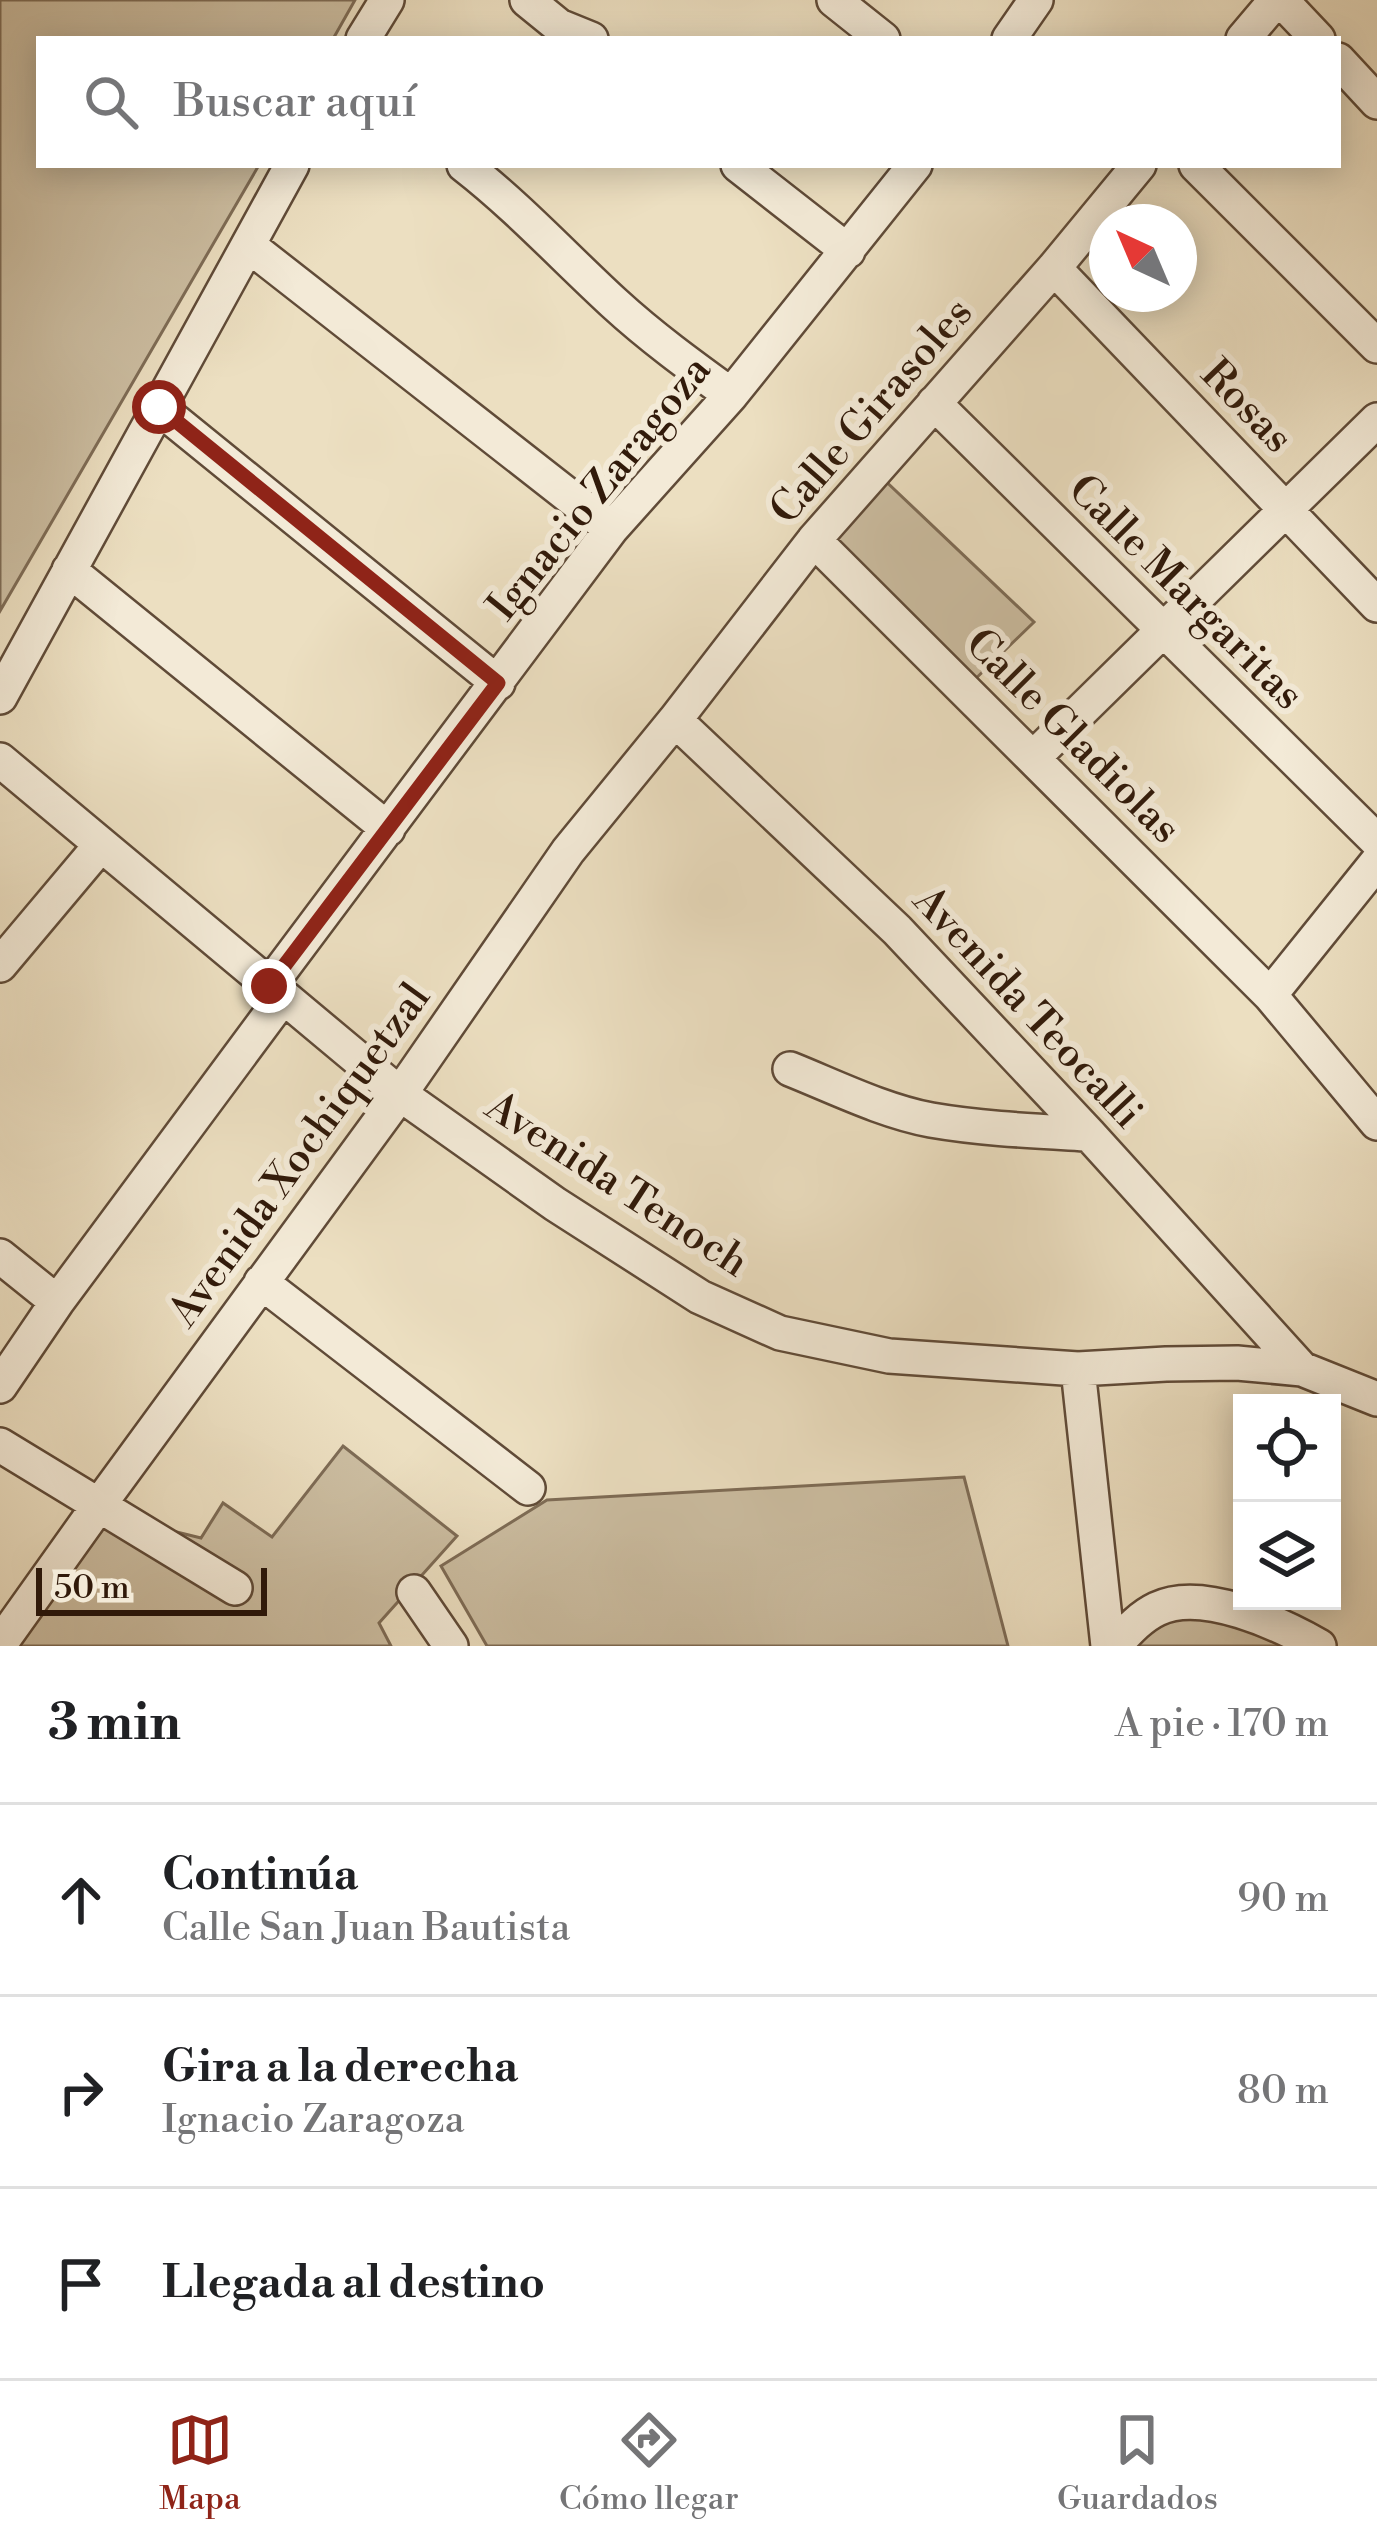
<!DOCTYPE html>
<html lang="es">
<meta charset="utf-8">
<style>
:root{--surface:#fff;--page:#f2f2f2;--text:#202124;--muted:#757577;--line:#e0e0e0;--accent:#8f2418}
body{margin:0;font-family:"Libre Bodoni",serif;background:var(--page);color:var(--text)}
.controls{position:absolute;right:36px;bottom:36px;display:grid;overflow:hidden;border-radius:0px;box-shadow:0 6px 30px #0003}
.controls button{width:108px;height:108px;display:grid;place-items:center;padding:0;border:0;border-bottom:3px solid var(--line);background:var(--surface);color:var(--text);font:60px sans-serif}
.compass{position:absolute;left:1089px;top:204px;width:108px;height:108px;border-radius:50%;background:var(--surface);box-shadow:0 6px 30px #0003;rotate:316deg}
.scale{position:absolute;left:36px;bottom:30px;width:231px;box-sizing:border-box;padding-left:12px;border:6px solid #311a0a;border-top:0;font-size:33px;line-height:42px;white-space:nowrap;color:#311a0a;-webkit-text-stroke:9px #f3ead7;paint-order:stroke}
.stop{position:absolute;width:36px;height:36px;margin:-27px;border:9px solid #8f2418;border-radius:50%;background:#fff}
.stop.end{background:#8f2418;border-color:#fff;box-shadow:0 3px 12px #0008}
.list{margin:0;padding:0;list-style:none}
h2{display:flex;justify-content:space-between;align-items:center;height:156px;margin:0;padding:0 48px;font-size:51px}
h2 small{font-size:39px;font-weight:400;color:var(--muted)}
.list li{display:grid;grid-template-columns:78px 1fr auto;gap:36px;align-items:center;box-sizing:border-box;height:192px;padding:0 48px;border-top:3px solid var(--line)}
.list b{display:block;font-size:45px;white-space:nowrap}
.list p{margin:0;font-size:39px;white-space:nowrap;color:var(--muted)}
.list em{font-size:39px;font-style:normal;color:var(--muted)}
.icon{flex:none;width:66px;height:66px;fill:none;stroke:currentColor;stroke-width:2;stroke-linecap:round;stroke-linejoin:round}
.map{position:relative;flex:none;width:1377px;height:1646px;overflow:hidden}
.search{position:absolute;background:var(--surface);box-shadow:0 6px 30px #0003;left:36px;right:36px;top:36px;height:132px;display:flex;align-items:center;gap:30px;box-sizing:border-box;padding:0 42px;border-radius:0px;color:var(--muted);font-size:45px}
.sheet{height:732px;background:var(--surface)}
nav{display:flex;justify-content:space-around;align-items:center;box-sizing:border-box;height:168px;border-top:3px solid var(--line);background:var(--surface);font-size:33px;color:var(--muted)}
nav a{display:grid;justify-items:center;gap:6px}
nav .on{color:var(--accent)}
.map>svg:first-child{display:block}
.green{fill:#ccbea2;stroke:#7e6c56;stroke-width:3}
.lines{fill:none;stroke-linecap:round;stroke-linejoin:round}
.minor-casing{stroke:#604b38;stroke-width:38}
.minor{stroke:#f3ead7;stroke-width:33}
.route{stroke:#8f2418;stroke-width:15}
.labels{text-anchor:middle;stroke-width:12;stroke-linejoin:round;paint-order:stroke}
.street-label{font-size:42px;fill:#311a0a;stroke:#f3ead7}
</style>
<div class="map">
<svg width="1377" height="1646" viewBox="0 0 1377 1646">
<rect width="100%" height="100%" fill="#ecdfc1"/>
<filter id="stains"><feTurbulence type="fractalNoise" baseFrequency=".00167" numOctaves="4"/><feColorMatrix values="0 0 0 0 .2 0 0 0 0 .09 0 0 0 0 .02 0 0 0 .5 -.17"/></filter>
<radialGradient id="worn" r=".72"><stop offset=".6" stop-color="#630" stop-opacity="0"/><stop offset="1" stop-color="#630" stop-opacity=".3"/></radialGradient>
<path class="green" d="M0 0H355L333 39H39V165H259L0 611Z
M877 473 1034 622 966 688 818 540Z
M343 1446 457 1536 379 1623 391 1646H3L96 1512 201 1538 223 1503 272 1537Z
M964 1477 1008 1646H487L441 1566 547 1500Z
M1230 1611 1290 1646H1131L1159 1615Z"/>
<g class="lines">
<g class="minor-casing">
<path id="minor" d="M527 0 559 26 591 39
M834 0 883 39
M1281 0 1318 39
M363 39 387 0
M1009 39 1036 0
M1243 39 1276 0
M1338 60 1377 102
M464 165C518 207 564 257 614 303 651 337 691 366 731 395
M738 165 848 251
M1196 165 1377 346
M248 245 611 529
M1054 268 1377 605
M934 403 1377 841
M159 408 498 683
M814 540 1270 995 1377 1123
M69 570 388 829
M0 697 292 165
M675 720 897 930 1089 1134 1302 1369
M1033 758 1377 420
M0 760 400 1094 555 1204 700 1297 780 1333 889 1356 1078 1369 1166 1364 1237 1363 1302 1369 1377 1399
M0 965 100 846
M269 986 611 529 731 395 915 165
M1270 995 1377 862
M790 1069C835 1087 883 1111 931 1120 983 1129 1036 1131 1089 1134
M0 1256 57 1302
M261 1282 528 1488
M1078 1369 1108 1646
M0 1386 57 1302 283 997
M0 1445 235 1588
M414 1592 451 1646
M0 1644 99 1505 400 1094 568 851 675 720 814 540 1054 268 1139 165
M1114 1646C1127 1632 1140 1617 1157 1609 1202 1587 1280 1624 1319 1646"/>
</g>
<use href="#minor" class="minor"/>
</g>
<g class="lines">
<path class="route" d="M159 407 498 683 269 986"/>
</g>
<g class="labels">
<g class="street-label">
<text transform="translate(1248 405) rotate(46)" y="15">Rosas</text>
<text transform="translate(870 410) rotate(-49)" y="15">Calle Girasoles</text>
<text transform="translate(598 487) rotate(-51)" y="15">Ignacio Zaragoza</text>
<text transform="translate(1187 591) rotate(45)" y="15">Calle Margaritas</text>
<text transform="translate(1074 735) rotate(45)" y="15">Calle Gladiolas</text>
<text transform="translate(1029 1006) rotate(47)" y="15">Avenida Teocalli</text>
<text transform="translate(298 1154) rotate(-54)" y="15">Avenida Xochiquetzal</text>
<text transform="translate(618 1183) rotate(33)" y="15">Avenida Tenoch</text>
</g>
</g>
<rect width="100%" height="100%" filter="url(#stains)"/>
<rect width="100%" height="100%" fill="url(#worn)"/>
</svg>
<div class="controls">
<button><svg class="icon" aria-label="locate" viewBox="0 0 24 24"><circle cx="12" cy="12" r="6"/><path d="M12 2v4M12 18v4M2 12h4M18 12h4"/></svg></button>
<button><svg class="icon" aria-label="layers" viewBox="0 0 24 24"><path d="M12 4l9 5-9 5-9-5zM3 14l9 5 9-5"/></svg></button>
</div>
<svg class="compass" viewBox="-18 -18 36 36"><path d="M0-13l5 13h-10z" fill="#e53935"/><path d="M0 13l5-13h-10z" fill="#757577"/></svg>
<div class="scale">50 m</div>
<div class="stop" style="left:159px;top:407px"></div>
<div class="stop end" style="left:269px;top:986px"></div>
<div class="search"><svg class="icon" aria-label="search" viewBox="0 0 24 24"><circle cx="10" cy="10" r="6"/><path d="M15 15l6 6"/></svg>Buscar aquí</div>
</div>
<section class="sheet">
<h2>3 min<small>A pie · 170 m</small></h2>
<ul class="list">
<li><svg class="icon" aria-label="ahead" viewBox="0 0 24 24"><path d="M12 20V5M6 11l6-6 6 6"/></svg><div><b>Continúa</b><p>Calle San Juan Bautista</p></div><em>90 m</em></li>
<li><svg class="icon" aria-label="right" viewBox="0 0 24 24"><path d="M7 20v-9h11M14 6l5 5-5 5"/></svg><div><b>Gira a la derecha</b><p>Ignacio Zaragoza</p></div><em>80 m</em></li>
<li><svg class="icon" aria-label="arrive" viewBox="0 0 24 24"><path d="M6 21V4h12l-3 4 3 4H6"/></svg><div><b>Llegada al destino</b></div></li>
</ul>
</section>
<nav>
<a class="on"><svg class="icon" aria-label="map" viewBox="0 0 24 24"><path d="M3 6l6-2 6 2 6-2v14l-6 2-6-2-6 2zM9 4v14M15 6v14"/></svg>Mapa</a>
<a><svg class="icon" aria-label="directions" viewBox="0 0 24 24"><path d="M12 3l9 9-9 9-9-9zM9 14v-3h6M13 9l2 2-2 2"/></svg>Cómo llegar</a>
<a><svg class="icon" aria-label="saved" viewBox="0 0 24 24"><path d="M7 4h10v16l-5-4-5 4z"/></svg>Guardados</a>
</nav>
